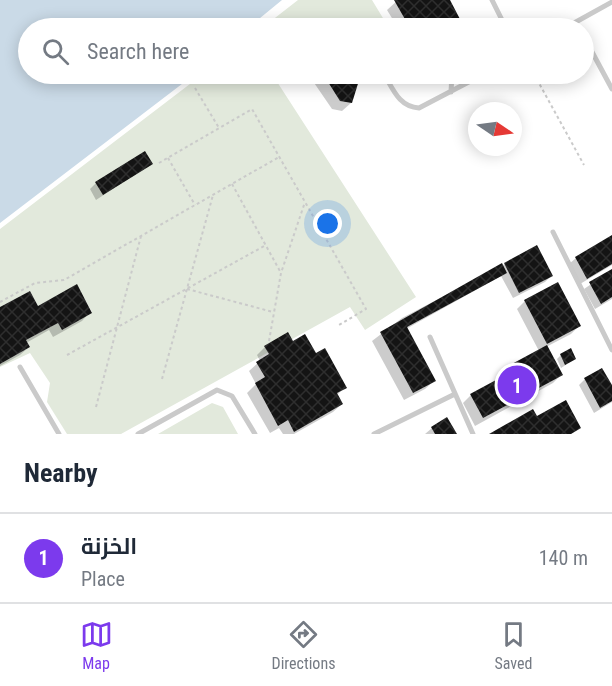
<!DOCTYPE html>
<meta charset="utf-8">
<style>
:root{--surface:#fff;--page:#f6f6f7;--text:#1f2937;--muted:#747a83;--line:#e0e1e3;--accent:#7c3aed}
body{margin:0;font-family:"Roboto Condensed",Cairo,sans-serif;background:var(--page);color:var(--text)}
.compass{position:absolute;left:468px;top:102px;width:54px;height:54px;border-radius:50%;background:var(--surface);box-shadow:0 3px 15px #0003;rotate:103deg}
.you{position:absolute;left:328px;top:224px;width:21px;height:21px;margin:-15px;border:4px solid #fff;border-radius:50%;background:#1a73e8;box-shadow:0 0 0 9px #1a73e833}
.badge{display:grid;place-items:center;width:39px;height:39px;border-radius:50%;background:var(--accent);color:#fff;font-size:20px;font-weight:700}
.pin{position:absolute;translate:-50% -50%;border:3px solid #fff;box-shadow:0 2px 6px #0006}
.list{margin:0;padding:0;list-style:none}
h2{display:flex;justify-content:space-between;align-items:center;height:78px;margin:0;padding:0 24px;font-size:26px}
h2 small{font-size:20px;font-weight:400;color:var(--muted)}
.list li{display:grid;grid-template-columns:39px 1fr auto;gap:18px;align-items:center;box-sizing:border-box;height:90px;padding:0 24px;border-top:2px solid var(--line)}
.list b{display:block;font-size:22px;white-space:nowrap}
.list p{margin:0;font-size:20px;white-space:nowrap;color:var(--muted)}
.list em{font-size:20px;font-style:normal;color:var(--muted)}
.icon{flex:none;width:33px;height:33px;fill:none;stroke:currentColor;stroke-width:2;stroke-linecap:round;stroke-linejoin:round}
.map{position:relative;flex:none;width:612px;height:434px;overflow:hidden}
.search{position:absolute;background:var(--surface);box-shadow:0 3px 15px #0003;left:18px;right:18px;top:18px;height:66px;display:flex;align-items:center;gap:15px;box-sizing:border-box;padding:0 21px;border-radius:33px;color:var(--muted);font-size:22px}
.sheet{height:168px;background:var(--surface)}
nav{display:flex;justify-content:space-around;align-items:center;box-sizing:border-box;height:84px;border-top:2px solid var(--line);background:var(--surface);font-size:16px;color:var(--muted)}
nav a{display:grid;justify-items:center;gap:3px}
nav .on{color:var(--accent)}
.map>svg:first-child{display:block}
.garden{fill:#e2e9dc}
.water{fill:#cadae7}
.shadow{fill:#0003}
.building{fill:url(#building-cross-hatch)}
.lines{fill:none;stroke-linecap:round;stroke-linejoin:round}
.path{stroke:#cacaca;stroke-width:2;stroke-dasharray:3 3;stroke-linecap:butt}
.lane{stroke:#cacaca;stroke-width:5}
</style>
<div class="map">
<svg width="612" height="434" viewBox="0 0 612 434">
<defs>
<pattern id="building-cross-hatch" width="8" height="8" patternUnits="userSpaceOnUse" patternTransform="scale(1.5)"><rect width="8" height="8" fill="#141414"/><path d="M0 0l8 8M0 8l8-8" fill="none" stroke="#2e2e2e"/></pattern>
</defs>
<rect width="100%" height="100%" fill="#fff"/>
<path class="garden" d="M298 0H372L389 28H262Z
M203 74H272L416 297 365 330 350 307 121 434H67L47 402 50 383 30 353 0 367V364L30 347 26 340 58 323 62 330 92 312 77 285 38 306 30 291 0 307V229Z
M212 403 223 407 238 434H158Z"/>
<path class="water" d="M0 0H282L248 28H28V74H195L0 223Z"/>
<path class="shadow" d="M398 0H448L459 20 451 28H398L387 10Z
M308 74H359L351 103 342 111 332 109Z
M151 164 96 200 90 189 96 183Z
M612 239V265L580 284 569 264 576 258Z
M505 264 551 276 545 282 513 298 501 276 406 329 434 381 425 389 404 400 372 341 402 318Z
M612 270V299L595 309 584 289Z
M525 301 579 326 571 334 546 347 561 375 553 383 475 426 463 403 471 395 504 377 502 374 510 366 539 351 517 309Z
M38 308 90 312 82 321 53 337 49 330 26 343 29 347 20 355 0 366V309Z
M293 343 316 355 345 387 337 395 342 404 333 412 294 434H283L279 428 270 433 247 393 256 384 249 371 260 361 257 355 265 347Z
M561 355 575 359 561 368 557 359Z
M585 379 612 389V402L594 413 579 385Z
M432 428 455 434H425Z"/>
<path class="building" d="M394 0H450L461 21 447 28H410Z
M323 74H361L352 103 340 101Z
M145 151 153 164 103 195 95 182Z
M612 235V264L587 279 575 257Z
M537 245 553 276 519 293 504 263Z
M502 263 507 273 407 327 436 381 413 393 380 332Z
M612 269V297L601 304 589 282Z
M558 282 581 326 547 344 524 300Z
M77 284 92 313 62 330 58 323 26 340 30 347 0 364V307L30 291 38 306Z
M288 332 293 341 305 334 316 353 325 348 347 388 337 393 343 404 294 432 288 420 278 426 255 383 265 377 256 362 269 354 264 346Z
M547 345 563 375 483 418 470 394 513 371 510 365Z
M571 348 576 359 565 365 560 354Z
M602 368 612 385V401L600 408 584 378Z
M566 400 581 428 571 434H489L533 409 537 416Z
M447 417 457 434H435L431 427Z"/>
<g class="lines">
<path class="path" d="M534 74 584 165
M195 88 219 128
M168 158 195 205
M159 163 252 109 366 309 339 325
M232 184 281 273
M187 289 273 312
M0 302 35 283 64 280 279 157
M269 341 281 273 305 202
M67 355 266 245
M162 379 213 195
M96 407 141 236"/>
<path class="lane" d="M492 0 506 28
M565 28 612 2
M584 37 612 89
M384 74C393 89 399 107 419 108L484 74
M451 92 452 74
M553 232 612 350
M430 337 473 434
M20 367 59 434
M138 434 217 390 232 396 255 434
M374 434 455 394"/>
</g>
</svg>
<svg class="compass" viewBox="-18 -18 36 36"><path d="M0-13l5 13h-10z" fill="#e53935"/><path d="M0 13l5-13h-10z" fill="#747a83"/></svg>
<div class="you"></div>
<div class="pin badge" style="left:517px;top:385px">1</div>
<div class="search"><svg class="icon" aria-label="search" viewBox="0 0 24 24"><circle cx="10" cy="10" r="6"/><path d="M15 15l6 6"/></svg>Search here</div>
</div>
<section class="sheet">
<h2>Nearby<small></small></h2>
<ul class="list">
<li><span class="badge">1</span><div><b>الخزنة</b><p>Place</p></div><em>140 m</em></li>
</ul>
</section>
<nav>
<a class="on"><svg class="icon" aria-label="map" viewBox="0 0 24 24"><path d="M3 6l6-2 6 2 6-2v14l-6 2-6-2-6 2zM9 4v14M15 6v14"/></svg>Map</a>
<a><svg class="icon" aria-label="directions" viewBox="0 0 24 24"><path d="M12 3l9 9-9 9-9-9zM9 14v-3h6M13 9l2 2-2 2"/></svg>Directions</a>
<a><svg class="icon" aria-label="saved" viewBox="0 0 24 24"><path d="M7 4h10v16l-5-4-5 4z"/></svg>Saved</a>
</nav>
